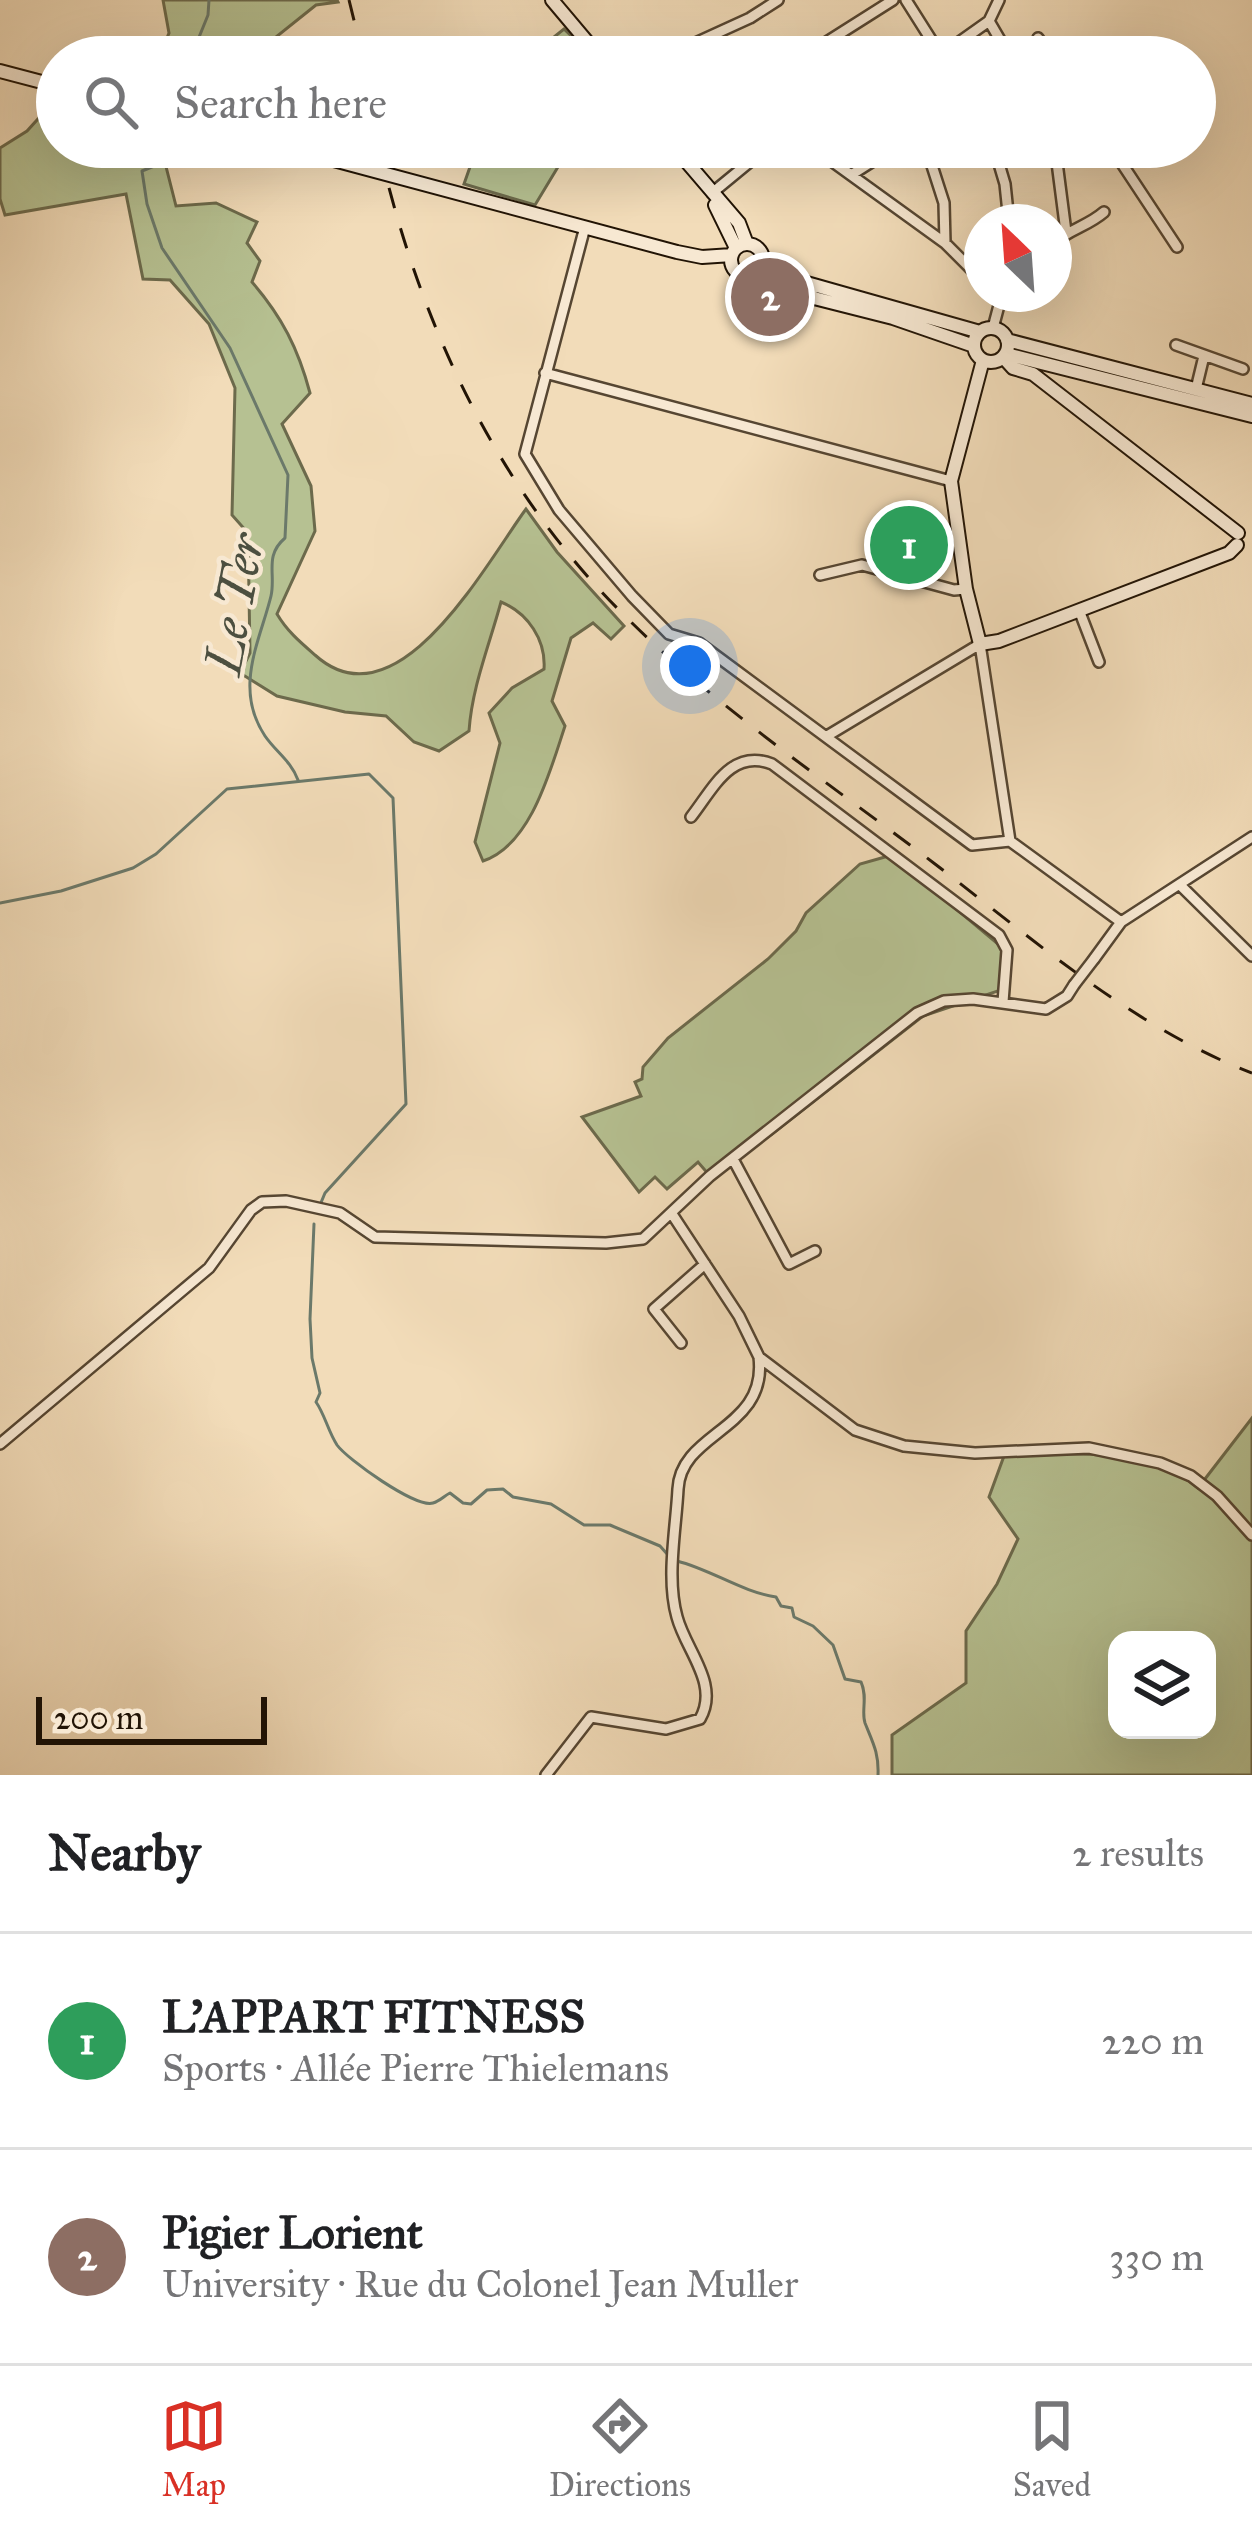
<!DOCTYPE html>
<meta charset="utf-8">
<style>
:root{--surface:#fff;--page:#f2f2f2;--text:#202124;--muted:#757577;--line:#e0e0e0;--accent:#d93025}
body{margin:0;font-family:"IM FELL Great Primer",serif;background:var(--page);color:var(--text)}
.controls{position:absolute;right:36px;bottom:36px;display:grid;overflow:hidden;border-radius:24px;box-shadow:0 12px 48px #0002}
.controls button{width:108px;height:108px;display:grid;place-items:center;padding:0;border:0;border-bottom:3px solid var(--line);background:var(--surface);color:var(--text);font:60px sans-serif}
.compass{position:absolute;left:964px;top:204px;width:108px;height:108px;border-radius:50%;background:var(--surface);box-shadow:0 12px 48px #0002;rotate:335deg}
.scale{position:absolute;left:36px;bottom:30px;width:231px;box-sizing:border-box;padding-left:12px;border:6px solid #221405;border-top:0;font-size:33px;line-height:42px;white-space:nowrap;color:#221405;-webkit-text-stroke:9px #f7e8d2;paint-order:stroke}
.you{position:absolute;left:690px;top:666px;width:42px;height:42px;margin:-30px;border:9px solid #fff;border-radius:50%;background:#1a73e8;box-shadow:0 0 0 18px #1a73e833}
.badge{display:grid;place-items:center;width:78px;height:78px;border-radius:50%;background:var(--accent);color:#fff;font-size:39px;font-weight:700}
.pin{position:absolute;translate:-50% -50%;border:6px solid #fff;box-shadow:0 3px 12px #0006}
.list{margin:0;padding:0;list-style:none}
h2{display:flex;justify-content:space-between;align-items:center;height:156px;margin:0;padding:0 48px;font-size:51px}
h2 small{font-size:39px;font-weight:400;color:var(--muted)}
.list li{display:grid;grid-template-columns:78px 1fr auto;gap:36px;align-items:center;box-sizing:border-box;height:216px;padding:0 48px;border-top:3px solid var(--line)}
.list b{display:block;font-size:45px;white-space:nowrap}
.list p{margin:0;font-size:39px;white-space:nowrap;color:var(--muted)}
.list em{font-size:39px;font-style:normal;color:var(--muted)}
.icon{flex:none;width:66px;height:66px;fill:none;stroke:currentColor;stroke-width:2;stroke-linecap:round;stroke-linejoin:round}
.map{position:relative;flex:none;width:1252px;height:1775px;overflow:hidden}
.search{position:absolute;background:var(--surface);box-shadow:0 12px 48px #0002;left:36px;right:36px;top:36px;height:132px;display:flex;align-items:center;gap:30px;box-sizing:border-box;padding:0 42px;border-radius:66px;color:var(--muted);font-size:45px}
.sheet{height:588px;background:var(--surface)}
nav{display:flex;justify-content:space-around;align-items:center;box-sizing:border-box;height:168px;border-top:3px solid var(--line);background:var(--surface);font-size:33px;color:var(--muted)}
nav a{display:grid;justify-items:center;gap:6px}
nav .on{color:var(--accent)}
.map>svg:first-child{display:block}
.green{fill:#b6c192;stroke:#6c6a4c;stroke-width:3;fill-rule:evenodd}
.lines{fill:none;stroke-linecap:round;stroke-linejoin:round}
.stream{stroke:#6b796a;stroke-width:3}
.street-casing{stroke:#564632;stroke-width:14}
.secondary-casing{stroke:#221405;stroke-width:16}
.street{stroke:#f7e8d2;stroke-width:9}
.secondary{stroke:#f7e8d2;stroke-width:12}
.rail{stroke:#221405;stroke-width:3;stroke-dasharray:21 21;stroke-linecap:butt}
.street-bridge-casing{stroke:#564632;stroke-width:14;stroke-linecap:butt}
.street-bridge{stroke:#f7e8d2;stroke-width:9}
.labels{text-anchor:middle;stroke-width:9;stroke-linejoin:round;paint-order:stroke}
.water-label{font-size:51px;font-style:italic;fill:#4c4f40;stroke:#f7e8d2}
</style>
<div class="map">
<svg width="1252" height="1775" viewBox="0 0 1252 1775">
<rect width="100%" height="100%" fill="#f2dcb9"/>
<filter id="stains"><feTurbulence type="fractalNoise" baseFrequency=".00167" numOctaves="4"/><feColorMatrix values="0 0 0 0 .2 0 0 0 0 .09 0 0 0 0 .02 0 0 0 .5 -.17"/></filter>
<radialGradient id="worn" r=".72"><stop offset=".6" stop-color="#630" stop-opacity="0"/><stop offset="1" stop-color="#630" stop-opacity=".3"/></radialGradient>
<path class="green" d="M163 0H337L338 2 316 5 251 57H159L169 33Z
M564 29 593 57H529Z
M57 98V147H161L176 206 216 203 257 222 247 243 260 261 252 282C282 317 298 348 310 393L282 424 311 486 315 531 277 614C287 631 300 642 315 655 397 729 485 565 526 509L557 552 624 626 611 639 593 623 571 638 552 701 565 726C550 771 531 845 483 861L475 842 500 743 489 713 512 688 544 669C546 640 528 613 501 602 489 646 472 687 469 731L439 751 414 742 386 716 345 712 277 696 240 673 250 653 248 533 232 515 235 388 209 324 170 280 143 279 126 194 5 215 0 199V148L27 131Z
M477 147H570L535 205 464 184Z
M892 855 1004 949 1001 990 923 1016 772 1134 710 1176 698 1162 667 1189 655 1177 639 1192 582 1117 641 1096 635 1082 642 1079 643 1067 668 1038 768 959 796 931 806 913 860 864Z
M1252 1418V1775H892V1735L966 1683V1631L997 1584 1018 1539 989 1497 1004 1456C1064 1453 1149 1446 1198 1488ZM1117 1640H1207V1730H1117Z"/>
<g class="lines">
<path class="stream" d="M191 57 208 15 209 0
M160 147 159 164 142 171 147 204 162 248 230 348 288 475 285 538C264 556 276 574 271 596 260 641 233 688 265 736 276 752 291 761 298 780
M0 903 61 891 133 868 156 854 227 789 369 774 393 798 406 1104 325 1193 320 1205
M314 1224 310 1319 312 1358 320 1393 316 1402C325 1415 328 1431 337 1445 347 1459 415 1508 433 1503 440 1501 444 1496 450 1493L463 1503 471 1504 487 1490 503 1489 513 1497 551 1504 584 1525H610L660 1546 668 1555
M677 1561C712 1570 742 1592 776 1597L781 1606 792 1608 794 1617 813 1626 833 1645 845 1679 861 1682C868 1697 861 1711 865 1723 873 1743 879 1753 878 1775"/>
<g class="street-casing">
<path id="street" d="M906 0 942 57
M989 21 1010 57
M1038 38 1051 57
M941 55 989 21 999 0
M705 57 693 44 750 18 778 0
M803 57 893 0
M908 57 932 42
M926 147 944 203 945 243
M994 147 1005 184 1009 222
M1055 147 1066 232
M1111 147 1177 247
M833 162 945 243 982 280
M851 175 895 147
M712 193 768 147
M585 227 525 454 559 510 632 596 669 634 699 643 972 845 1010 841
M1054 243C1070 229 1088 226 1104 212
M993 328 1002 294
M1176 345 1243 369
M545 373 951 481
M1196 389 1204 356
M820 575 862 565 954 590 966 589
M1079 610 1099 662
M980 644 1010 841
M827 736 980 644
M691 817C713 789 731 748 772 764L999 935 1007 950 1003 1002
M1010 841 1121 922
M1180 885 1252 956
M1094 959 1121 922 1252 837
M733 1159 789 1264 815 1251
M672 1214 739 1316 759 1357 855 1430 904 1446 975 1453 1089 1448 1160 1463 1191 1476 1217 1496 1252 1535
M681 1343 654 1309 705 1264
M0 1444 209 1268 251 1210 262 1202 286 1201 340 1213 375 1237 606 1243 643 1239 710 1176 917 1013 944 1001 973 999 1046 1009 1067 996 1074 985
M546 1775 591 1717 666 1729 700 1719C720 1684 686 1651 677 1617 666 1578 676 1529 678 1489 681 1431 768 1430 759 1357"/>
</g>
<g class="secondary-casing">
<path id="secondary" d="M552 0 600 57
M0 71 57 86
M285 147 677 252 702 257 732 255
M674 147 739 223 747 244
M715 205 736 248
M731 260a16 16 0 1 1 32 0a16 16 0 1 1-32 0Z
M763 261 796 280 980 332
M757 272 806 291 814 298 893 318 974 346
M974 345a17 17 0 1 1 34 0a17 17 0 1 1-34 0Z
M1007 340 1252 404
M1006 354 1252 416
M1003 357 1013 368 1033 374 1238 533
M983 360 951 481 966 589 980 644 999 641 1229 553 1237 545"/>
</g>
<use href="#street" class="street"/>
<use href="#secondary" class="secondary"/>
<path class="rail" d="M349 0 363 57
M379 147C418 318 493 482 617 608 712 705 828 782 935 864 1034 940 1134 1028 1252 1073"/>
<g class="street-bridge-casing">
<path id="street-bridge" d="M1074 985 1094 959"/>
</g>
<use href="#street-bridge" class="street-bridge"/>
</g>
<g class="labels">
<g class="water-label">
<text transform="translate(234 604) rotate(-80)" y="18">Le Ter</text>
</g>
</g>
<rect width="100%" height="100%" filter="url(#stains)"/>
<rect width="100%" height="100%" fill="url(#worn)"/>
</svg>
<div class="controls">
<button><svg class="icon" aria-label="layers" viewBox="0 0 24 24"><path d="M12 4l9 5-9 5-9-5zM3 14l9 5 9-5"/></svg></button>
</div>
<svg class="compass" viewBox="-18 -18 36 36"><path d="M0-13l5 13h-10z" fill="#e53935"/><path d="M0 13l5-13h-10z" fill="#757577"/></svg>
<div class="scale">200 m</div>
<div class="you"></div>
<div class="pin badge" style="left:909px;top:545px;background:#2e9e5b">1</div>
<div class="pin badge" style="left:770px;top:297px;background:#8d6e63">2</div>
<div class="search"><svg class="icon" aria-label="search" viewBox="0 0 24 24"><circle cx="10" cy="10" r="6"/><path d="M15 15l6 6"/></svg>Search here</div>
</div>
<section class="sheet">
<h2>Nearby<small>2 results</small></h2>
<ul class="list">
<li><span class="badge" style="background:#2e9e5b">1</span><div><b>L'APPART FITNESS</b><p>Sports · Allée Pierre Thielemans</p></div><em>220 m</em></li>
<li><span class="badge" style="background:#8d6e63">2</span><div><b>Pigier Lorient</b><p>University · Rue du Colonel Jean Muller</p></div><em>330 m</em></li>
</ul>
</section>
<nav>
<a class="on"><svg class="icon" aria-label="map" viewBox="0 0 24 24"><path d="M3 6l6-2 6 2 6-2v14l-6 2-6-2-6 2zM9 4v14M15 6v14"/></svg>Map</a>
<a><svg class="icon" aria-label="directions" viewBox="0 0 24 24"><path d="M12 3l9 9-9 9-9-9zM9 14v-3h6M13 9l2 2-2 2"/></svg>Directions</a>
<a><svg class="icon" aria-label="saved" viewBox="0 0 24 24"><path d="M7 4h10v16l-5-4-5 4z"/></svg>Saved</a>
</nav>
